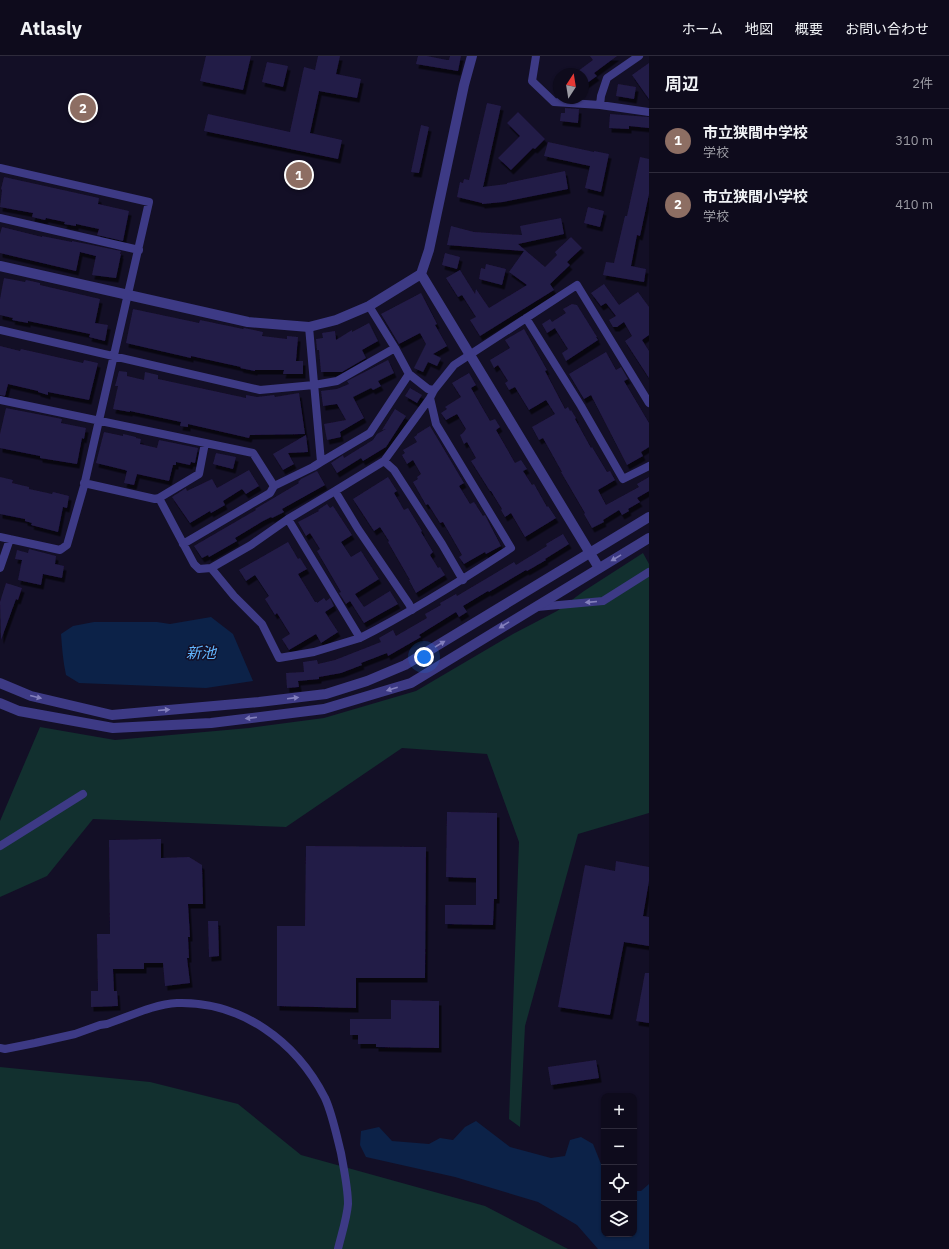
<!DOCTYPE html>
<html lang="ja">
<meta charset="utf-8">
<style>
:root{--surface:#0e0b1c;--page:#171425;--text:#f1f3f6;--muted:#9b9ba3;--line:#2e2b3b;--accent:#00e5ff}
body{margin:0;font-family:"IBM Plex Sans","Noto Sans JP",sans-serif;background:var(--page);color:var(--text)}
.controls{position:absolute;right:12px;bottom:12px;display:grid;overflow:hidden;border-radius:8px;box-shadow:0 1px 3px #0004}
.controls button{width:36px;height:36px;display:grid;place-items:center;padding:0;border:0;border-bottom:1px solid var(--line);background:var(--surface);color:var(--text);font:20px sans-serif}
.compass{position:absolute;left:553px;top:12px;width:36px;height:36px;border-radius:50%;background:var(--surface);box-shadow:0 1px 3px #0004;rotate:12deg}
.you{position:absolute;left:424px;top:601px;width:14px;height:14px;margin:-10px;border:3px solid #fff;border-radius:50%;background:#1a73e8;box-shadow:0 0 0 6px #1a73e833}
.badge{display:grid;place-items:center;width:26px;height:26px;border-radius:50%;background:var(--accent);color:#fff;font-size:13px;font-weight:700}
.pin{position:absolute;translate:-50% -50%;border:2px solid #fff;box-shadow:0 1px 4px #0006}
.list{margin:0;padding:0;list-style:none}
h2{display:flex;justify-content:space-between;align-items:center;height:52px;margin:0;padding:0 16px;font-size:17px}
h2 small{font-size:13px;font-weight:400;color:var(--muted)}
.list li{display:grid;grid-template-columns:26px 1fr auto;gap:12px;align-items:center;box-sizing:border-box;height:64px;padding:0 16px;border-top:1px solid var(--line)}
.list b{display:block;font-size:15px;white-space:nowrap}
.list p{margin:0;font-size:13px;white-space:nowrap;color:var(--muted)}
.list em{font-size:13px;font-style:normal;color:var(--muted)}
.icon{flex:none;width:22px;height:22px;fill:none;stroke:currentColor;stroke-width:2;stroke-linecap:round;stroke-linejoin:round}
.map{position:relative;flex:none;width:649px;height:1193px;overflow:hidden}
header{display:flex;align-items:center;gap:24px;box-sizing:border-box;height:56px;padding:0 20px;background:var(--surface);border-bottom:1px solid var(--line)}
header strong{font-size:19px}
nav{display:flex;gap:22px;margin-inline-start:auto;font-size:14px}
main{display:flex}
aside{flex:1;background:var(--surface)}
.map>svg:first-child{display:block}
.green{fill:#12302f}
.water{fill:#0c2248}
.building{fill:#241b47;filter:url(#shadow)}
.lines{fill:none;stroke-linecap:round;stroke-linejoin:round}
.minor{stroke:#3d3a85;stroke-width:8}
.tertiary{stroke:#3d3a85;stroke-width:10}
.oneway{fill:#837fbc}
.labels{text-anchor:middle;stroke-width:3;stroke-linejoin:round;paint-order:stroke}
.water-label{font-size:15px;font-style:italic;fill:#62b6ff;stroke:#130f26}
</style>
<header>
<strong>Atlasly</strong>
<nav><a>ホーム</a><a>地図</a><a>概要</a><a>お問い合わせ</a></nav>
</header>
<main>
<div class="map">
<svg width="649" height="1193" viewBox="0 0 649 1193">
<defs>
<filter id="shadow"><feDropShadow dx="2.5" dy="4.5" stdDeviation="0" flood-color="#0009"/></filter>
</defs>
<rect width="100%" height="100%" fill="#130f26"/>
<path class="green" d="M643 497 649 508V757L578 778 525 970 520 1071 509 1063 519 786 487 698 402 692 286 771 93 763 47 820 0 841V765L40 671 115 684 249 672 324 662 416 635 513 578 557 555 584 535Z
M0 1011 150 1026 238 1048 301 1099 485 1150 568 1193H0Z"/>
<path class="water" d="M211 561 233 578 253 625 206 632 79 627 66 619C63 605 62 592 61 578L73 570 94 566H157L170 568Z
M476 1065 510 1091 551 1102 565 1100 570 1084 581 1081 593 1088 601 1108 604 1122V1178H634V1135H641L649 1128V1193H598L577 1169 538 1146 455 1121 366 1101 360 1089 361 1075 379 1071 392 1085 429 1088 440 1082 453 1084 465 1071Z"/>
<path class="building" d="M206 0H251L243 34 200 25Z
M318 0H340L336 18 361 23 357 42 319 35 310 77 342 84 338 103 204 75 208 58 290 76 304 11 315 14Z
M418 0H427L447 4H449L450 0H461L458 15 416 8Z
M590 0H617L594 17 597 20 583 30V18H574L593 4Z
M267 6 288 10 283 31 262 26Z
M649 7V43L632 19Z
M618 28 636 31 634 43 616 40Z
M487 47 501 50 483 131 507 128V127L565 115 568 133 503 146 482 148V147L457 141 460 126 463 127 464 123 469 124Z
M565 52 579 53 578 67 560 65 561 57H565Z
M518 56 545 83 535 93 533 92 511 114 498 102 520 80 507 67Z
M610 58 649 61V72L629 70V73L609 72Z
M421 69 429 71 419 117 411 116Z
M548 86 594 96V95L609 98 601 136 585 132 590 110 544 100Z
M640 101 649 103V138L640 180 637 179 631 210 646 213 644 226 603 219 606 206 614 207 625 160H627Z
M4 121 99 142 98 148 129 155 123 185 97 179 99 173 76 168V170L64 168 65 166 46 162 45 164 32 161 33 157 0 151 2 134 1 133Z
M588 151 604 155 600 171 584 167Z
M561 162 564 178 518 188 545 211 557 199 555 196 571 181 582 192 567 206 570 209 550 228 554 234 480 280 470 264 476 261 462 239 458 241 446 222 460 214 475 238 476 233 489 252 527 229 509 216 524 195 447 189 451 170 474 176 522 179 520 170Z
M2 171 42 181V180L72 186V185L121 195 120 198H121L116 222 92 219 96 200 80 196 76 215 0 197V178Z
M445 197 460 201 457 213 442 209Z
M486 208 506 213 502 229 479 223 481 212 485 213Z
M4 222 25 226 26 224 40 227V229L100 243 95 267 108 269 105 285 89 281 90 278 28 265V267L12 264 13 262 0 259V243Z
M604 228 619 249 638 236 649 251V279L642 284 649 295V322L625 285 632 280 624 266 617 271H613L609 264 616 260 606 247 601 250 591 237Z
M421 237 437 268 435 269 447 290 433 298 441 302 437 310 428 306 423 316 414 312 426 288 420 277 399 288 381 258Z
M572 248 577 249 597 281H596L598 284 566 305 562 297 568 293 556 274 555 272 547 277 542 268 550 263 552 266 566 257 563 253Z
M133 253 199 267 200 264 243 273 244 272 249 273 263 276 262 280 287 283V280L298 281 296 305H303V318H283L284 314H255V315L240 312 241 311 191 300V302L126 287Z
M369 267 378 285 362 294 366 302 342 316H321L319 294H317L316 283 323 282 322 277 335 275 336 284 352 274V276Z
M524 273 547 314 545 315 565 353 568 351 570 355 571 354 576 362 575 363 591 392 592 391 607 416 610 415 615 424 598 434 606 449 639 431 637 428 649 421V435L637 442 640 446 628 453 629 455 622 459 619 454 603 464 604 466 592 472 584 458 585 457 561 416H562L543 382 539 384 532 371 555 358 546 344 529 354 515 331 509 334 505 327 508 325 498 309 494 312 490 304 510 292 505 284Z
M0 290 20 295 21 293 83 307 84 304 98 307 89 344 48 336V339L38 336V335L8 328 5 340 0 339Z
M606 296 616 314 621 311 628 323 624 325 649 367V391L641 396 643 400 627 409 591 339 584 343 569 318Z
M388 304 394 317 378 325 381 330 373 334 371 332 353 341 364 362 340 376 341 381 327 384 324 368 346 364 337 348 323 350 321 335 337 333 349 328 347 325Z
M119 315 127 316V320L144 324 145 316 158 319V323L246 342V339L257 341 274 339 275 341 299 337 305 378 250 379 249 382 188 368V371L180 370 181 366 130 355V356L113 353 118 330H115Z
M469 317 476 329 471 332 490 365 495 363 500 371 496 374 515 407 521 404 527 413 523 415 532 429 534 428 547 451 548 450 556 462 525 481 511 457 505 461 501 454 502 453 491 435H490L471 405 476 402 467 386 464 388 460 379 463 377 466 373 457 358 446 364 441 357 447 353 445 351 461 341 452 327Z
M410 332 422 339 417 347 405 340Z
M6 352 62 363 61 367 86 372 84 383 82 382 77 408 40 402V400L0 392V378Z
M395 353 406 360 386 391 363 405 361 402 337 417 331 407 343 399 344 402 373 384 377 378 386 373 382 374Z
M430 370 464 427 459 430 470 448 474 446 483 460 485 459 501 490 486 498 485 496 464 508 459 501 462 499 443 466 440 467 430 451 428 448 426 449 413 426 418 423 417 421 421 418 413 404 407 408 402 399 405 397 403 394 417 386 414 381 417 379V378Z
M104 376 123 380V378L136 381V382L141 383 140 388 157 392 159 384 198 392 195 407 191 406 190 409 176 406V409H173L169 425 137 418 134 429 124 427 127 415 125 414 96 407Z
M306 379 308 396 288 397 294 408 283 414 273 398Z
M216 397 236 401 233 413 213 408Z
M249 414 259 430 246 438 242 433 223 445 225 449 211 457 210 455 190 467 172 441 186 432 187 435 212 423 217 432Z
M317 415 325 429 282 453 284 456 272 462 271 461 263 465 235 482 237 485 209 501 208 499 202 502 194 490 237 465 256 454 255 453 299 427 298 426 301 423Z
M0 421 13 424 12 427 29 431V433L52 438 53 436 69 440 67 452 63 451 58 476 31 469 32 467 25 465V463L0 458Z
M388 421 397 435 394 437 404 454 408 452 422 475 421 476 433 496 430 499 438 512 440 511 445 519 416 537 409 524H410L388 486 389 485 380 471 374 475 353 443Z
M327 448 330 452 333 450 352 479 341 486 351 501 361 495 379 523 355 538 364 551 390 535 398 548 364 567 350 545 346 548 339 537 341 536 317 495 320 493 310 477 306 480 298 466 319 455 318 454Z
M563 478 569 488 545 503 546 504 527 515 526 514 489 536 488 535 463 550 467 556 459 561 456 556 419 579 421 581 388 600 387 597 361 607 362 609 341 617 319 621V623L298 625 299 631 287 632 286 617 304 616 303 606 317 604 318 608 335 604 381 586 379 582 393 574 396 580 427 562 425 558 441 549 440 547 456 538 457 540 514 506 516 509 547 490 546 488Z
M288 486 298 503 300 502 307 513 298 518 315 546H317V547L324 542 326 545 330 542 334 550 325 556 338 576 321 587 316 578 289 594 282 583 290 578 277 557 275 559 265 543 269 540 255 519 246 525 239 514Z
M29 493 56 500 55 508 64 510 62 522 43 518 41 529 18 524 22 504 15 503 17 494 28 497Z
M6 527 22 532 18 544 16 543 1 584 0 546Z
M447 756 497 757V843H494L493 869 445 868V849H476V822L446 821Z
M161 783V802L189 801 202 809 203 848H188L190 881H188L189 902H187L190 927 165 930 163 907H144V913H113L114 935H117L118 950 91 951V935H98L97 878H110L109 784Z
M306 790 426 791 425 922H356V952L277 950V870H305Z
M616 805 649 811V825L643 860 649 861V890L624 886 610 959 558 951 585 809 615 815Z
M208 865H218L219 900 209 901Z
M645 917H649V967L636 965Z
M391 944 439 945V992L376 991V988H358V979H350V963H391Z
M596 1004 599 1022 551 1029 548 1011Z"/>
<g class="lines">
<path class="minor" d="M536 0 532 25 554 46 600 49 649 56
M600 49 601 40 607 22 639 0
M0 112 149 146 84 430 67 489 60 494 0 481
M0 162 139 194
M369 250 395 292 409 318 428 333 434 334
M526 262 581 350 623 423 649 410
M0 274 260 334 314 329 337 325 395 292
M0 344 253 397 274 430 313 411 321 406 309 271
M384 405 430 342
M321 406 370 377 409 318
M84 427 155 443 159 442 199 418 205 387
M159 442 194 508 199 513 211 512
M288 463 360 582 314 596 279 602 262 568 234 540 211 512 251 489Z
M288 463 335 435
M183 488 270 437 274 430
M0 512 10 483
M537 551 603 545 649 516
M412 554 409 548 358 473 335 435 384 405 394 414 442 488 463 524
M360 582C413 555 462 524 511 492L436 368 430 342 434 334 454 309 577 229 649 347
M0 790 83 738
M0 992 5 993 35 987 75 978 100 969 107 968C128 961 154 948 177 947 241 945 296 985 325 1042 332 1057 337 1081 341 1097 344 1114 348 1132 348 1148 347 1162 341 1180 338 1193"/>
<path class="tertiary" d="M0 210 248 266 309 271 336 264 369 250 421 218 429 194 464 29 472 0
M421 218 599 512
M0 627 31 640 112 659 259 646 326 638 367 625 405 609 649 461
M0 647 19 655 113 672 211 667 324 653 411 627 649 482"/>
</g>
<defs><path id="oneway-solid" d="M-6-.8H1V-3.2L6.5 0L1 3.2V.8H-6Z"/></defs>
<g class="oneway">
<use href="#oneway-solid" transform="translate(616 502) rotate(149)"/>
<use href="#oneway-solid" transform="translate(591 546) rotate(175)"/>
<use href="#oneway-solid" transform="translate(504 569) rotate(148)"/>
<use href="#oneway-solid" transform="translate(440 588) rotate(-31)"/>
<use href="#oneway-solid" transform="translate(392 633) rotate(163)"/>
<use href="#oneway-solid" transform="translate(36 641) rotate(14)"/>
<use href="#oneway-solid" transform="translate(293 642) rotate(-7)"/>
<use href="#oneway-solid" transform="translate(164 654) rotate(-5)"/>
<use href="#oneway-solid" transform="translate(251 662) rotate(173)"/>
</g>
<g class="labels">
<g class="water-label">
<text x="201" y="602">新池</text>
</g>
</g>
</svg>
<div class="controls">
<button>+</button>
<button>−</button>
<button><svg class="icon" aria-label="locate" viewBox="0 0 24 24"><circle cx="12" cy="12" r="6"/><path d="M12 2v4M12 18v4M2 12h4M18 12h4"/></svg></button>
<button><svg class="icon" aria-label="layers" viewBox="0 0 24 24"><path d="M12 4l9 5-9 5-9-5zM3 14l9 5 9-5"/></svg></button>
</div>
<svg class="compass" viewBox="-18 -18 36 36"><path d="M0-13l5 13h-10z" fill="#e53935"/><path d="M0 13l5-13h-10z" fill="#9b9ba3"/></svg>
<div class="you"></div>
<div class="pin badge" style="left:299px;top:119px;background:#8d6e63">1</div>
<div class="pin badge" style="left:83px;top:52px;background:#8d6e63">2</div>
</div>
<aside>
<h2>周辺<small>2件</small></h2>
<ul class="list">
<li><span class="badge" style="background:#8d6e63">1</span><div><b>市立狭間中学校</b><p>学校</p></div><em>310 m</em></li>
<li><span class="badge" style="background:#8d6e63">2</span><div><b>市立狭間小学校</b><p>学校</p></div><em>410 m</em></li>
</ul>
</aside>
</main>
